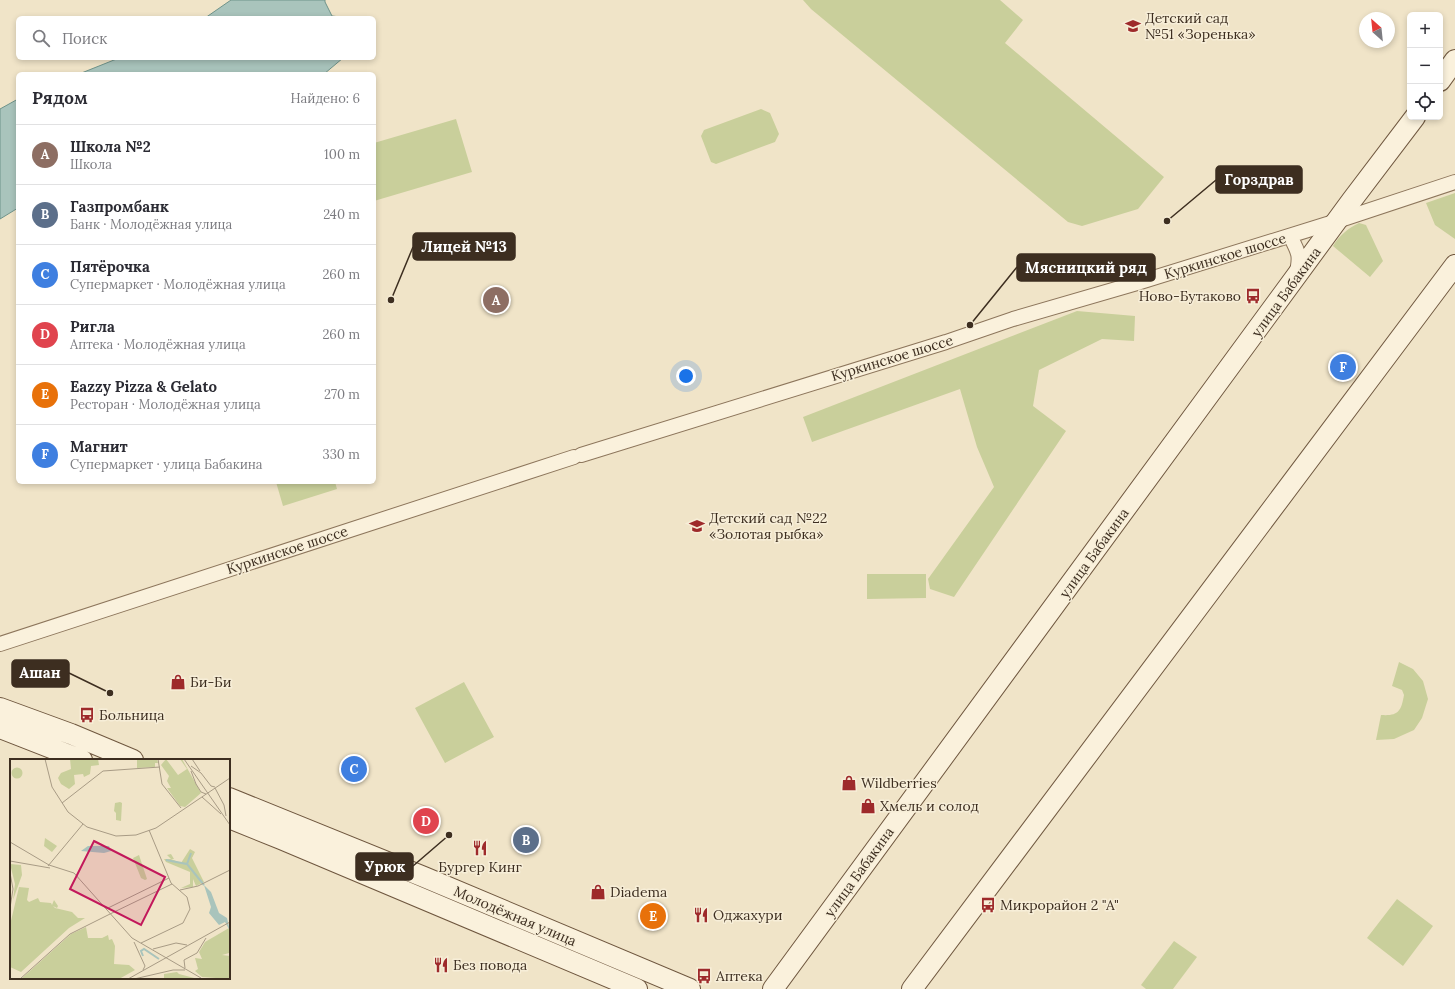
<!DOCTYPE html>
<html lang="ru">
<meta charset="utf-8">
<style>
:root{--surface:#fff;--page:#f7f7f7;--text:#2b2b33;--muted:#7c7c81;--line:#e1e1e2;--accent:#0f766e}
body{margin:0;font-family:Lora,serif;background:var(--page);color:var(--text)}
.controls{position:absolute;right:12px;top:12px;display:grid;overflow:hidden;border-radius:6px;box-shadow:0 2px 6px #0003}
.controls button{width:36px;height:36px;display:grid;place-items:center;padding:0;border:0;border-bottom:1px solid var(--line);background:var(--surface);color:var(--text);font:20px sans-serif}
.compass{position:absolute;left:1359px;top:12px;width:36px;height:36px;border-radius:50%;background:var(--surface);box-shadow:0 2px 6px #0003;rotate:333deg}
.you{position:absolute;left:686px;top:376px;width:14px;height:14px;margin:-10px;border:3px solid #fff;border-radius:50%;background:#1a73e8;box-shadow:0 0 0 6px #1a73e833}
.badge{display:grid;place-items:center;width:26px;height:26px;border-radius:50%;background:var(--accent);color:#fff;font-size:13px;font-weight:700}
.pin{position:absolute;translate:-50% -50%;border:2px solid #fff;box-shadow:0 1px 4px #0006}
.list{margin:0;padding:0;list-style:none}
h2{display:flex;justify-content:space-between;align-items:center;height:52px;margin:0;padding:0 16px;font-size:17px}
h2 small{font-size:13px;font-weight:400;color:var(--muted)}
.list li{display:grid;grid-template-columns:26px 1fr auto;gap:12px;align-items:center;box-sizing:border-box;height:60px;padding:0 16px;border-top:1px solid var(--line)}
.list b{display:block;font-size:15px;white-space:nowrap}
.list p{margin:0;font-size:13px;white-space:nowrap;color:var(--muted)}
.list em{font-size:13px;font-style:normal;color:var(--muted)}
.icon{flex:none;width:22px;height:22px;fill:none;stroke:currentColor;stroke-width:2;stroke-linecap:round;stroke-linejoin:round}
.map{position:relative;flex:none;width:1455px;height:989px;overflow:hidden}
.search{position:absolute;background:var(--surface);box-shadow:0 2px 6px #0003;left:16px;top:16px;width:360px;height:44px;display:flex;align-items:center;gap:10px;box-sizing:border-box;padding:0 14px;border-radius:6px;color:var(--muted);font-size:15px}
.panel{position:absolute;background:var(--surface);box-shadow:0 2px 6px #0003;left:16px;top:72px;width:360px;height:412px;border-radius:6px}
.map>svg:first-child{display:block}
.green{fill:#c9cf9b}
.water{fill:#a9c4bc;stroke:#6f938a}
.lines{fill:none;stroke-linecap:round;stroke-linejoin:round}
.street-casing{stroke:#8d765c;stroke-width:16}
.secondary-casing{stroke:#6f573f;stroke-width:22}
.street{stroke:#faf1dc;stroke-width:14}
.secondary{stroke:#faf1dc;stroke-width:20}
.labels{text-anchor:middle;stroke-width:3;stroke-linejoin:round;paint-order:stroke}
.poi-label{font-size:14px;fill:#3d2e20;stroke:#f7eed8;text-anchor:start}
.street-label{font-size:14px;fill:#3d2e20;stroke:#f7eed8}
.inset-river{fill:none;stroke:#a9c4bc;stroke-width:2}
.inset-road{fill:none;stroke:#a89b85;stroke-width:1}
.view{fill:#c2185b;fill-opacity:0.15;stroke:#c2185b;stroke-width:2}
.inset-edge{fill:none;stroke:#3d2e20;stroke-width:2}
.leader{fill:none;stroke:#3d2e20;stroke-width:1.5}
.callout-dot{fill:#3d2e20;stroke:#f7eed8;stroke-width:1.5}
.callout{fill:#3d2e20;stroke:#3d2e20;stroke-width:1.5}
.callout-label{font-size:15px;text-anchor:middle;font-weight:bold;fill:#fff}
</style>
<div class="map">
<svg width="1455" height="989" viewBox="0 0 1455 989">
<rect width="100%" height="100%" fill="#f0e4c8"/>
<path class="green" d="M803 0H1000L1023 20 1005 43 1164 177 1138 209 1082 226 1068 222 811 9Z
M761 109 770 113 779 134 775 142 716 164 711 162 701 136 704 130Z
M456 119 472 172 374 201V143Z
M1455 193V239L1435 225 1426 203Z
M1359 223 1366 225 1383 261 1370 277 1333 246C1340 235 1347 229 1359 223Z
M1077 311 1135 316 1134 341 1102 339 1039 370 1033 406 1066 431 954 597 930 589 928 579 994 487 977 447 960 389 812 442 803 417Z
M276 482H335L337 489 283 506Z
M867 574H926V598L867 599Z
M1399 662 1413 669 1423 681 1428 699 1422 718 1414 730 1394 739 1376 740 1381 715C1398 716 1401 712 1404 695L1402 690 1392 686Z
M464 682 494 737 445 763 415 708Z
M1397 899 1433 926 1403 966 1367 938Z
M1174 941 1197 957 1173 989H1146L1141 985Z"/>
<path class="water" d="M231 0H325V2L332 16 348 18H205Z
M119 58H343L324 74H79Z
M18 99V208L0 219V109Z"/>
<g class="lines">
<g class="street-casing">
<path id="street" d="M1290 236C1299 253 1301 256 1296 275
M581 455 946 342 1013 319 1137 283 1337 221 1455 182
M0 644 574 457"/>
</g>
<g class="secondary-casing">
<path id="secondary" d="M1440 81 1455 60
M0 708 71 734 133 760
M0 728 82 760
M229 798 424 877 690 989
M229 818 281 839 637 989
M773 989 1352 200 1415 117
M912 989 1455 265"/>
</g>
<use href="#street" class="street"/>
<use href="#secondary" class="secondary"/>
</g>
<defs>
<g id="school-bare" transform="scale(1.2)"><path d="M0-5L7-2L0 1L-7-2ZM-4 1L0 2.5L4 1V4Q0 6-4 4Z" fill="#9e2a2b" stroke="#f7eed8" stroke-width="2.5" paint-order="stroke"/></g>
<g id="bus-bare" transform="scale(1.2)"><path d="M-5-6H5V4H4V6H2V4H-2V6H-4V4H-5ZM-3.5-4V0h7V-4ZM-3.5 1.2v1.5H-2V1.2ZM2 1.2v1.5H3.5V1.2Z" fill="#9e2a2b" stroke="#f7eed8" stroke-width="2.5" paint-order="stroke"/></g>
<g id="shop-bare" transform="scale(1.2)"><path d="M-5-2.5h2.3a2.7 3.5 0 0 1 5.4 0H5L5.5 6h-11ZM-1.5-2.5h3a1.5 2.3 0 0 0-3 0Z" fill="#9e2a2b" stroke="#f7eed8" stroke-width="2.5" paint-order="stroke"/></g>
<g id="restaurant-bare" transform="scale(1.2)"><path d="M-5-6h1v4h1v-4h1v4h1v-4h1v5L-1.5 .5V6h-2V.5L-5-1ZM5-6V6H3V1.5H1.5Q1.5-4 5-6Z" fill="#9e2a2b" stroke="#f7eed8" stroke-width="2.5" paint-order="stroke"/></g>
</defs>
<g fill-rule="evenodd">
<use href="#school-bare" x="1133" y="26"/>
<use href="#bus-bare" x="1253" y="296"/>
<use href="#school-bare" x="697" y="526"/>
<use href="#shop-bare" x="178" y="682"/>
<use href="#bus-bare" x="87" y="715"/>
<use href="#shop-bare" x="849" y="783"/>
<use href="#shop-bare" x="868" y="806"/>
<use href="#restaurant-bare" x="480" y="848"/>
<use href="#shop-bare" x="598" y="892"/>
<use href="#bus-bare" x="988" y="905"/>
<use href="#restaurant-bare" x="701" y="915"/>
<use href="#restaurant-bare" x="441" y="965"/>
<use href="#bus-bare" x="704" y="976"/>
</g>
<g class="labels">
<g class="poi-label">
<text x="1145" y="23">Детский сад<tspan x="1145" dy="16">№51 «Зоренька»</tspan></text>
<text x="1241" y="301" text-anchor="end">Ново-Бутаково</text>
<text x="709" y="523">Детский сад №22<tspan x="709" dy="16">«Золотая рыбка»</tspan></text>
<text x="190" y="687">Би-Би</text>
<text x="99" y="720">Больница</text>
<text x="861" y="788">Wildberries</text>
<text x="880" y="811">Хмель и солод</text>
<text x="480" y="872" text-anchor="middle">Бургер Кинг</text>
<text x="610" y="897">Diadema</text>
<text x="1000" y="910">Микрорайон 2 "А"</text>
<text x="713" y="920">Оджахури</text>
<text x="453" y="970">Без повода</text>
<text x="716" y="981">Аптека</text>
</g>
<g class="street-label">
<text transform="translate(1225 256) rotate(-17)" y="5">Куркинское шоссе</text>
<text transform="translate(1286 292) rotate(-54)" y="5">улица Бабакина</text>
<text transform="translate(892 358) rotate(-17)" y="5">Куркинское шоссе</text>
<text transform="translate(287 550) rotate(-18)" y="5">Куркинское шоссе</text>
<text transform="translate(1094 553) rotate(-54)" y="5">улица Бабакина</text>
<text transform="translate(859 872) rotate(-54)" y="5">улица Бабакина</text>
<text transform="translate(515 916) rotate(23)" y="5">Молодёжная улица</text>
</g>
</g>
<g transform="translate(10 759)">
<rect width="220" height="220" fill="#f0e4c8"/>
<path d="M60 0H88L89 6 81 7 80 15 74 18 73 15 64 16 65 25 59 30 51 25 48 19 51 14 61 10ZM127 0H147L148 4H145V8L127 9ZM156 0 168 16 177 10 170 0H172L191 34 175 48 170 47 157 29H161L157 22 159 17 151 6ZM1.5 14a5.5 5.5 0 1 1 11 0a5.5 5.5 0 1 1-11 0ZM110 43 112 44 111 62 106 61V54L104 52 105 44ZM35 79 47 87 42 93 34 87ZM180 90 185 93 182 99 194 123 186 127 183 120V128L171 129 180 125V113L156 103 154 100H161L157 96 161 95 164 100H161L171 104ZM129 96 137 120 135 121 131 119 123 99ZM0 105 11 106 12 116 3 141 5 125ZM9 128 19 129 17 141 19 143 28 139 30 143 41 144 42 146 44 141 48 147 47 149 43 147 45 149 62 153 68 159H75L59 169 11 213 0 208V166ZM76 168 78 179H92L98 176 99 181 102 180 105 187 104 205 119 206 125 211 109 220H11L61 175ZM219 169V194L212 196 220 197V220L192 218 185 212 188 210 185 199 192 200 189 193 195 183ZM167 213 169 215 188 220H154V215Z" fill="#c9cf9b"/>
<path d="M78 87H99L101 92 94 94 71 92ZM194 126 201 133 209 154 217 159 220 172 215 163 209 166 199 154 201 148Z" fill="#a9c4bc"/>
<path class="inset-river" d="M156 101 177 105 181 94M177 105 194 126M133 197 131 192 134 190 149 200"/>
<path class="inset-road" d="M35 0 42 28 58 53 77 68 106 77 126 76 146 69 220 19M148 0 152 25 171 49M174 0 220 66M182 0 190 12M181 7 191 14 201 27 205 28M181 12 186 25 191 33 196 35M205 29 214 46 216 57M192 38 211 55M52 44 93 12 150 8M0 83 39 106 64 114 122 179 191 219M0 102 40 109M38 107 73 65M0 114 3 130 0 149M170 131 188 127 220 111M96 150 159 119M100 155 162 125M124 183 135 207 133 211M131 184 173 164 180 150 177 138 161 124 139 71M143 190 166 184 177 186M175 209 174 201 187 194 196 179M10 220 60 175 100 155M118 220 220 163M124 220 163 211H175"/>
<path class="view" d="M84 82 155 118 131 166 60 130Z"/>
<rect width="220" height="220" class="inset-edge"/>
</g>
<path class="leader" d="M1167 221L1216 180M391 300L413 247M970 325L1017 267M110 693L69 673M449 835L413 866"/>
<g class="callout-dot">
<circle cx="1167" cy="221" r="4"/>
<circle cx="391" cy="300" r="4"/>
<circle cx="970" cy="325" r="4"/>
<circle cx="110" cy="693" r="4"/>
<circle cx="449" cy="835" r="4"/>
</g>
<g class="callout">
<rect x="1216" y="166" width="86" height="27" rx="4"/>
<rect x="413" y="233" width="102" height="27" rx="4"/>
<rect x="1017" y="254" width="138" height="27" rx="4"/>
<rect x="12" y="660" width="57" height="27" rx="4"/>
<rect x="356" y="853" width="57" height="27" rx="4"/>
</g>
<g class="callout-label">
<text x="1259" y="185">Горздрав</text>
<text x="464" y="252">Лицей №13</text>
<text x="1086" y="273">Мясницкий ряд</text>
<text x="40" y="678">Ашан</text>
<text x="385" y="872">Урюк</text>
</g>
</svg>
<div class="controls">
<button>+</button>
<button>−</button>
<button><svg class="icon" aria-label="locate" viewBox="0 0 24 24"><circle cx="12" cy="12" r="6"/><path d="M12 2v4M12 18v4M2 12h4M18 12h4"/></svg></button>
</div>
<svg class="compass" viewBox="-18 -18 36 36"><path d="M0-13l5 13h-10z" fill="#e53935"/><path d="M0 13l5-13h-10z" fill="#7c7c81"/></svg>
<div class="you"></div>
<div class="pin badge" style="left:496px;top:300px;background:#8d6e63">A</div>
<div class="pin badge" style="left:526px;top:840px;background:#5c6f8a">B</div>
<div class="pin badge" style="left:354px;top:769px;background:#3f7fe0">C</div>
<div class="pin badge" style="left:426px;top:821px;background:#e0444e">D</div>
<div class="pin badge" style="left:653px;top:916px;background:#e8710a">E</div>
<div class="pin badge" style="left:1343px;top:367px;background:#3f7fe0">F</div>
<div class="search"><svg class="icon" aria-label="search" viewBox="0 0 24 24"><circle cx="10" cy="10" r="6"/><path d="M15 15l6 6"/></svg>Поиск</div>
<section class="panel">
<h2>Рядом<small>Найдено: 6</small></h2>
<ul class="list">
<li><span class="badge" style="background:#8d6e63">A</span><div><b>Школа №2</b><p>Школа</p></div><em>100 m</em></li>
<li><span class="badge" style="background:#5c6f8a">B</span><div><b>Газпромбанк</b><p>Банк · Молодёжная улица</p></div><em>240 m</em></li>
<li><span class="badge" style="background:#3f7fe0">C</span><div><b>Пятёрочка</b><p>Супермаркет · Молодёжная улица</p></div><em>260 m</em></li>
<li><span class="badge" style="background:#e0444e">D</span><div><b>Ригла</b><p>Аптека · Молодёжная улица</p></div><em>260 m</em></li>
<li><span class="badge" style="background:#e8710a">E</span><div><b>Eazzy Pizza &amp; Gelato</b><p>Ресторан · Молодёжная улица</p></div><em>270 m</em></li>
<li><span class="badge" style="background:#3f7fe0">F</span><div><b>Магнит</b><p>Супермаркет · улица Бабакина</p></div><em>330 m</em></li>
</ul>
</section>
</div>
